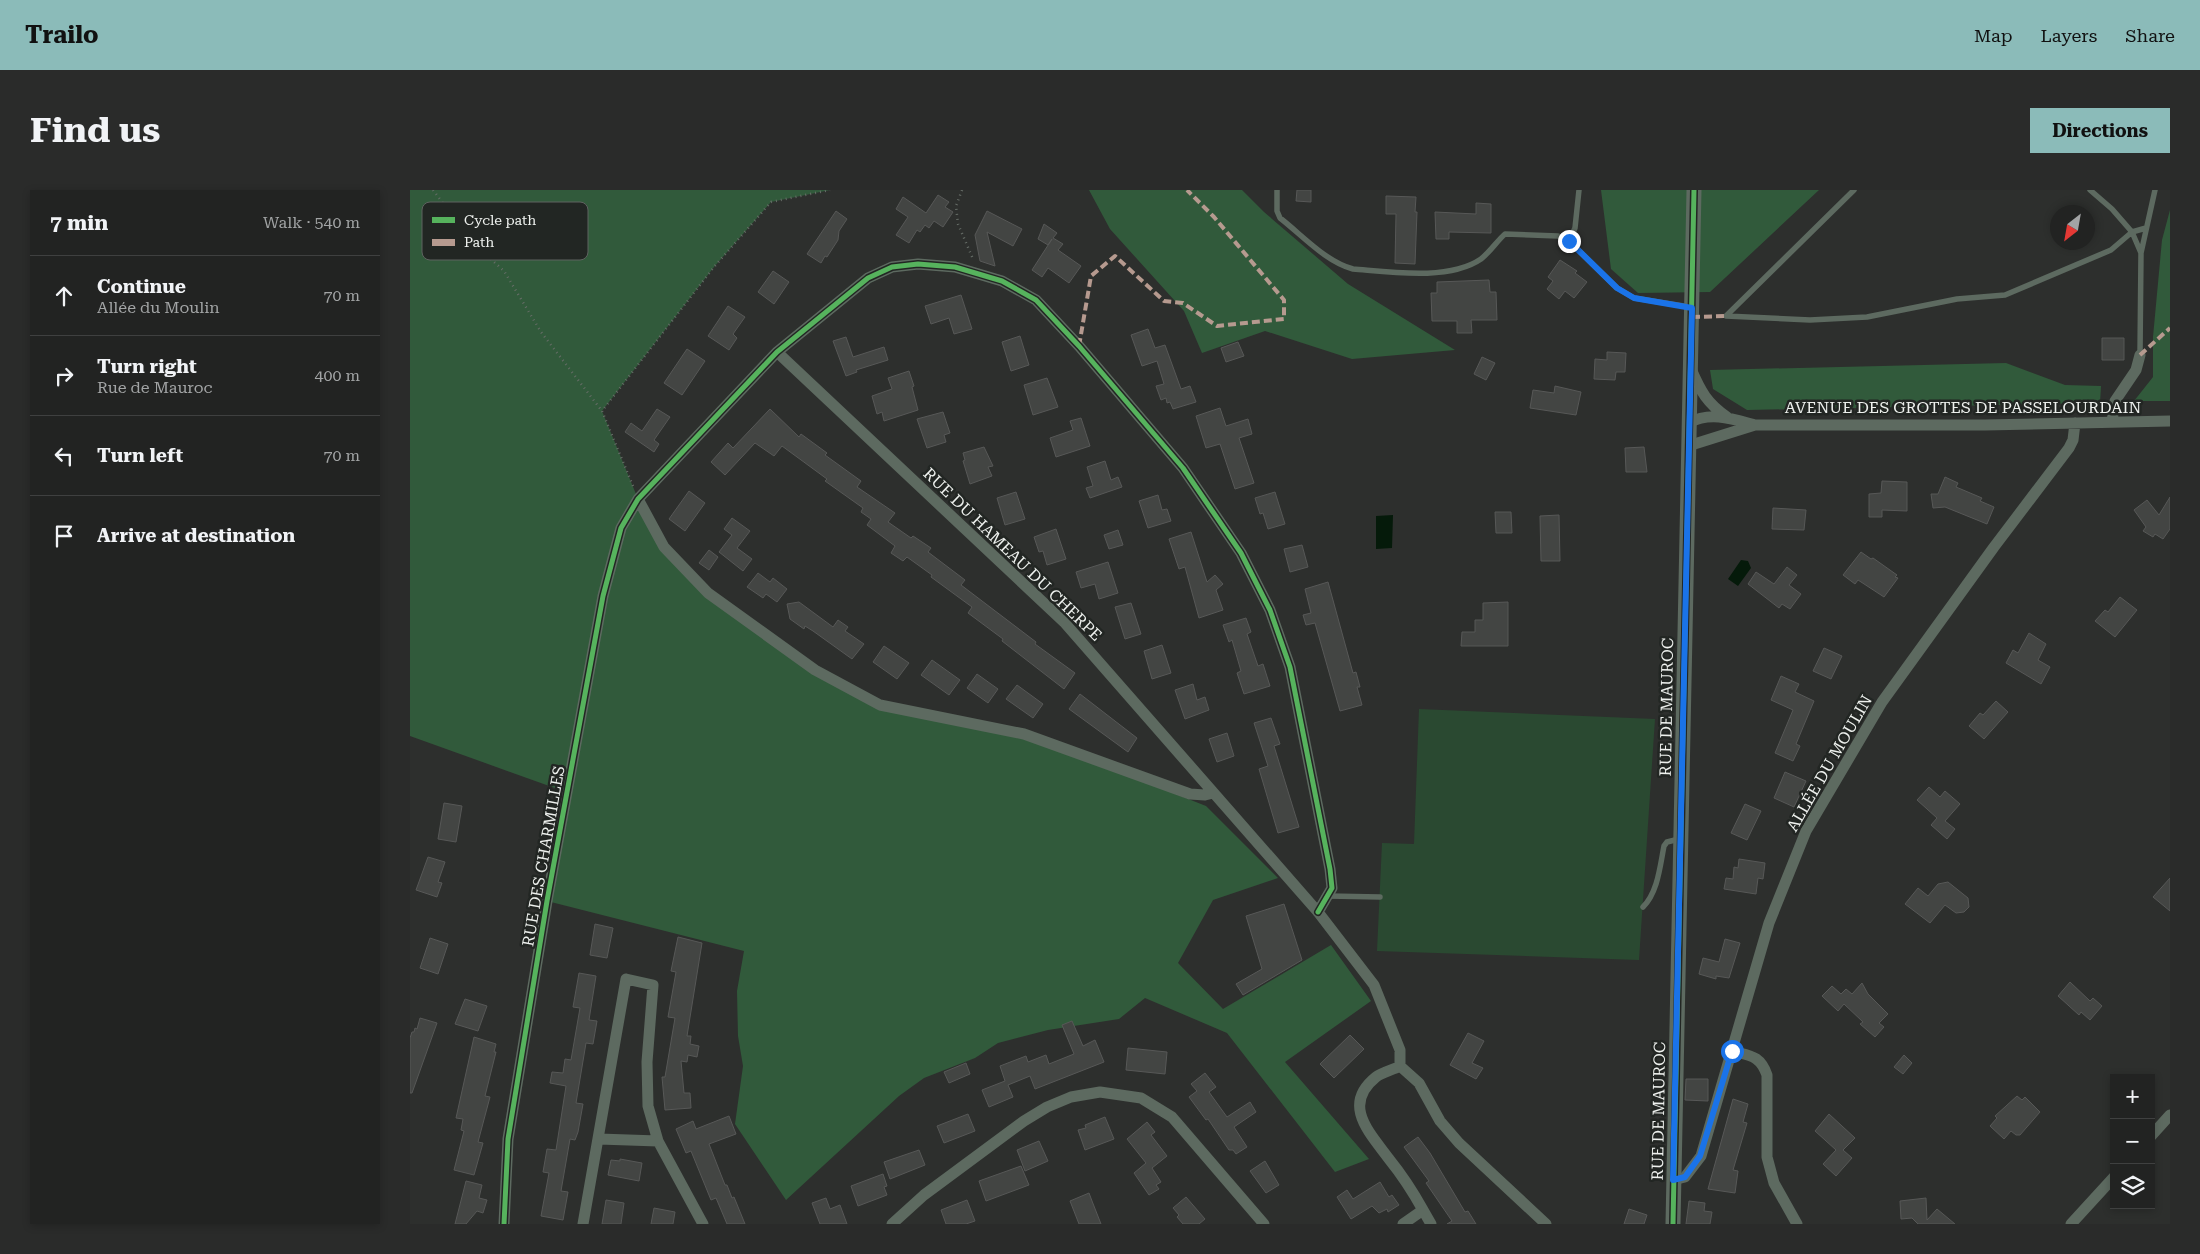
<!DOCTYPE html>
<meta charset="utf-8">
<style>
:root{--surface:#222322;--page:#2a2b2a;--text:#f1f3f6;--muted:#a2a4a5;--line:#3f4040;--accent:#8bbbb9}
body{margin:0;font-family:"Roboto Serif",serif;background:var(--page);color:var(--text)}
.controls{position:absolute;right:15px;bottom:15px;display:grid;overflow:hidden;border-radius:0px;box-shadow:0 2px 8px #0003}
.controls button{width:45px;height:45px;display:grid;place-items:center;padding:0;border:0;border-bottom:1px solid var(--line);background:var(--surface);color:var(--text);font:25px sans-serif}
.compass{position:absolute;left:1640px;top:15px;width:45px;height:45px;border-radius:50%;background:var(--surface);box-shadow:0 2px 8px #0003;rotate:211deg}
.stop{position:absolute;width:15px;height:15px;margin:-11px;border:4px solid #1a73e8;border-radius:50%;background:#fff}
.stop.end{background:#1a73e8;border-color:#fff;box-shadow:0 1px 5px #0008}
.list{margin:0;padding:0;list-style:none}
h2{display:flex;justify-content:space-between;align-items:center;height:65px;margin:0;padding:0 20px;font-size:21px}
h2 small{font-size:16px;font-weight:400;color:var(--muted)}
.list li{display:grid;grid-template-columns:32px 1fr auto;gap:15px;align-items:center;box-sizing:border-box;height:80px;padding:0 20px;border-top:1px solid var(--line)}
.list b{display:block;font-size:19px;white-space:nowrap}
.list p{margin:0;font-size:16px;white-space:nowrap;color:var(--muted)}
.list em{font-size:16px;font-style:normal;color:var(--muted)}
.icon{flex:none;width:28px;height:28px;fill:none;stroke:currentColor;stroke-width:2;stroke-linecap:round;stroke-linejoin:round}
.map{position:relative;flex:none;width:1760px;height:1034px;overflow:hidden;border-radius:0px}
header{display:flex;align-items:center;gap:30px;box-sizing:border-box;height:70px;padding:0 25px;background:var(--accent);color:#111}
header strong{font-size:24px}
nav{display:flex;gap:28px;margin-inline-start:auto;font-size:18px}
.intro{display:flex;align-items:center;justify-content:space-between;box-sizing:border-box;height:120px;padding:0 30px}
h1{margin:0;font-size:35px}
.button{padding:12px 22px;border-radius:0px;background:var(--accent);color:#111;font-size:18px;font-weight:700}
main{display:flex;gap:30px;padding:0 30px}
aside{flex:1;background:var(--surface);border-radius:0px;box-shadow:0 2px 8px #0003}
.map>svg:first-child{display:block}
.green{fill:#2a4931}
.forest{fill:#315a3b}
.water{fill:#051a0a}
.building{fill:#434543;stroke:#575857}
.lines{fill:none;stroke-linecap:round;stroke-linejoin:round}
.path{stroke:#666d67;stroke-width:2.5;stroke-dasharray:1 4;stroke-linecap:butt}
.service{stroke:#5d6a60;stroke-width:5.5}
.minor{stroke:#5d6a60;stroke-width:11}
.tertiary{stroke:#5d6a60;stroke-width:15}
.quiet{stroke:#b69a8f;stroke-width:4;stroke-dasharray:8 4;stroke-linecap:butt}
.cycleway-casing{stroke:#222623;stroke-width:8}
.cycleway{stroke:#56b35d;stroke-width:5}
.route{stroke:#1a73e8;stroke-width:6}
.labels{text-anchor:middle;stroke-width:5;stroke-linejoin:round;paint-order:stroke}
.street-label{font-size:16px;fill:#eef1ee;stroke:#222623}
.key{fill:#222623;stroke:#5f6360;stroke-width:1}
.key-label{font-size:14px;fill:#eef1ee}
</style>
<header>
<strong>Trailo</strong>
<nav><a>Map</a><a>Layers</a><a>Share</a></nav>
</header>
<div class="intro"><h1>Find us</h1><a class="button">Directions</a></div>
<main>
<aside>
<h2>7 min<small>Walk · 540 m</small></h2>
<ul class="list">
<li><svg class="icon" aria-label="ahead" viewBox="0 0 24 24"><path d="M12 20V5M6 11l6-6 6 6"/></svg><div><b>Continue</b><p>Allée du Moulin</p></div><em>70 m</em></li>
<li><svg class="icon" aria-label="right" viewBox="0 0 24 24"><path d="M7 20v-9h11M14 6l5 5-5 5"/></svg><div><b>Turn right</b><p>Rue de Mauroc</p></div><em>400 m</em></li>
<li><svg class="icon" aria-label="left" viewBox="0 0 24 24"><path d="M17 20v-9H6M10 6l-5 5 5 5"/></svg><div><b>Turn left</b></div><em>70 m</em></li>
<li><svg class="icon" aria-label="arrive" viewBox="0 0 24 24"><path d="M6 21V4h12l-3 4 3 4H6"/></svg><div><b>Arrive at destination</b></div></li>
</ul>
</aside>
<div class="map">
<svg width="1760" height="1034" viewBox="0 0 1760 1034">
<rect width="100%" height="100%" fill="#2d2f2d"/>
<path class="green" d="M1009 519 1245 529 1229 770 967 761 972 653 1004 654Z"/>
<path class="forest" d="M0 0H420L361 12 304 77 192 221 228 309 254 357 298 403 405 480 470 515 614 544 796 616 868 688 803 710 768 773 813 819 921 755 961 811 875 872 959 969 925 982 817 843 735 808 709 829 638 840 588 853 565 868 514 888 489 906 376 1010 325 934 333 876 328 846 327 801 334 761 137 711 156 602 0 546Z
M679 0H832L854 22 938 94 1045 160 942 169 855 141 792 163 774 121 700 39Z
M1191 0H1409L1300 102 1228 103 1201 79Z
M1760 20V211H1724L1743 187V147L1752 50Z
M1596 173 1655 195 1691 196 1690 213 1337 220 1303 199 1300 180Z"/>
<path class="water" d="M983 325 982 358 966 359V326Z
M1331 370 1338 371 1341 378 1328 396 1318 389Z"/>
<path class="building" d="M887 0H901V12L886 11Z
M528 5 539 12 535 17 543 22 533 37 524 31 519 38 515 35 510 42 507 40 499 53 486 45 498 27 486 19 493 7 516 23Z
M976 6 1006 7 1005 22H1007L1005 74 985 73 986 24H976Z
M1066 13 1081 14V43L1039 42V49H1026L1025 22 1066 24Z
M426 21 437 29 429 41 428 50 417 67 415 66 411 73 397 64Z
M577 21 612 39 603 56 577 42 585 76 570 71 565 45Z
M634 34 647 43 643 48 653 54 648 60 671 76 659 93 638 78 632 87 622 80 642 49 638 55 628 49Z
M1150 70 1167 81 1165 83 1177 92 1164 108 1155 101 1149 109 1137 99 1143 91 1138 87Z
M363 81 379 92 364 114 348 102Z
M1079 90 1080 102H1086L1087 130H1061L1062 143H1047V131H1022L1021 103H1027V92Z
M551 105 562 139 544 144 539 128 521 134 515 116Z
M318 116 335 127 323 144 327 148 319 160 298 146Z
M738 139 745 158 755 155 771 199 780 196 786 212 763 219 760 212 757 213 756 208 751 210 746 196 754 194 747 171 732 176 721 145Z
M610 146 619 175 601 181 592 152Z
M436 147 443 167 474 157 478 170 446 180 447 182 436 186 423 151Z
M1692 148H1714V170H1692Z
M828 152 834 166 816 172 811 158Z
M277 159 295 171 272 205 254 193Z
M1197 162 1216 163 1215 182H1206L1205 190 1184 189 1185 169 1197 170Z
M1072 167 1085 173 1076 190 1064 184Z
M499 181 504 196 502 197 508 220 474 231 472 222 467 224 462 206 482 199 478 188Z
M637 188 648 217 623 225 614 195Z
M1145 196 1171 202 1166 225 1120 218 1123 200 1144 203Z
M810 218 816 236 838 229 842 244 829 248 844 293 825 299 810 254 796 258 786 226Z
M247 219 260 227 244 250 249 254 244 262 215 242 221 233 232 241Z
M360 219 389 247 391 244 417 263 415 265 451 291 447 297 485 323 478 332 501 348 503 346 521 358 518 362 555 390 551 395 626 452 625 454 665 483 654 499 592 451 593 449 558 423 562 417 521 387 522 385 497 367 493 371 481 363 485 356 457 335 461 329 451 322 453 318 415 291 417 289 372 256 364 266 345 253 315 285 301 272 318 253 323 258Z
M533 222 540 243 534 245 536 252 517 258 507 229Z
M671 228 680 256 646 267 640 248 663 240 660 231Z
M574 257 583 276 578 277 582 286 560 294 553 271 555 270 553 263Z
M1234 257 1237 282H1216L1215 258Z
M695 271 701 290 708 287 712 297 680 308 676 298 683 296 677 277Z
M1535 287 1548 293 1546 297 1572 308 1570 311 1584 317 1577 334 1535 317 1523 318 1521 304H1528Z
M1472 291 1497 292V321L1472 320V327H1459V304L1471 303Z
M279 301 295 313 275 341 259 329Z
M606 302 615 329 595 335 587 308Z
M865 302 875 334 858 339 853 323 850 324 845 308Z
M748 305 752 320 757 319 761 331 738 338 729 311Z
M1760 307V339L1753 349 1745 344 1743 347 1733 341 1736 337 1724 320 1737 310 1749 325Z
M1363 318 1396 320 1394 340 1362 339Z
M1085 322H1101L1102 343H1086Z
M1149 325 1150 371H1131L1130 326Z
M322 328 340 341 327 358 342 369 333 381 309 362 322 345 314 339Z
M646 339 656 369 637 375 633 361 629 362 624 347Z
M708 340 713 355 699 359 694 345Z
M781 342 797 392 805 385 813 394 806 400 813 420 789 428 775 377 769 379 759 349Z
M892 355 898 377 880 382 874 359Z
M299 360 308 367 299 380 289 373Z
M1451 362 1461 369 1463 368 1487 385 1485 387 1488 388 1474 407 1448 390 1445 394 1433 385Z
M698 372 708 403 689 409 685 394 671 398 666 382Z
M1377 377 1387 385 1379 395 1391 404 1380 419 1372 414 1369 418 1338 394 1346 382 1364 394Z
M348 383 360 392 363 388 377 399 367 412 356 404 353 408 337 397Z
M918 392 943 483 946 482 950 497H947L952 515 930 521 905 433 896 435 893 425 901 423 895 399Z
M1710 407 1727 420 1705 447 1685 431 1695 420 1698 422Z
M389 412 423 437 428 430 438 437 435 441 454 454 442 469 403 441 395 436 394 439 380 429 377 414Z
M1098 412V456H1051L1052 442H1065V430H1073V413Z
M721 413 731 444 715 449 705 417Z
M836 428 841 442 837 444 848 476 853 474 860 496 834 504 827 483 831 481 822 450 819 452 813 435Z
M1619 443 1636 454 1628 470 1640 477 1631 494 1596 473 1603 460 1608 463Z
M752 455 761 483 742 489 734 461Z
M474 456 499 473 487 489 463 472Z
M1414 458 1432 466 1421 489 1403 481Z
M522 470 550 490 539 505 511 485Z
M567 484 588 499 578 513 557 498Z
M1371 486 1389 494 1385 502 1404 511 1386 554 1390 556 1383 571 1365 563 1383 520 1361 510Z
M783 494 787 510 795 507 799 520 775 529 765 500Z
M607 495 633 514 623 528 596 509Z
M670 504 727 548 718 562 659 519Z
M1586 511 1598 522 1574 549 1559 536 1570 523 1573 525Z
M861 528 870 554 864 556 889 637 868 643 849 579 858 576 844 533Z
M817 543 824 566 807 572 799 549Z
M1375 582 1396 591 1384 617 1364 608Z
M1519 597 1530 607 1535 601 1550 614 1535 631 1545 639 1537 649 1521 635 1527 628 1507 610Z
M34 613 52 616 46 652 28 649Z
M1335 614 1351 621 1337 650 1321 643Z
M18 667 35 672 28 692 32 693 27 707 6 700Z
M1329 669 1355 673 1353 689 1348 688 1346 704 1314 699 1316 688 1323 689 1324 677 1328 678Z
M1760 688V721L1743 707Z
M1538 692 1558 708 1559 717 1554 722 1546 723 1535 715 1520 733 1495 714 1508 698 1518 706 1528 694Z
M874 714 892 770 833 805 826 794 852 779 836 726Z
M185 734 203 738 197 768 180 765Z
M268 747 292 753 277 846H281L280 854 289 856 287 867 278 865 277 872 271 871 274 903H280L281 918 255 920 252 887H255L265 828 258 827 266 782 261 781Z
M20 748 38 754 28 784 10 778Z
M1315 749 1330 753 1319 788 1306 786V789L1289 784 1293 768 1309 772Z
M169 783 186 786 179 830 187 831 183 854 176 853 166 913 173 914 168 942 165 950 160 949 151 1001 158 1002 153 1030 131 1026 139 983 133 982 137 959 146 960 156 896 140 893 142 882 153 883 155 869 161 870 170 818 163 817Z
M1660 792 1680 811 1683 808 1692 816 1680 830 1671 822 1669 825 1648 806Z
M1452 793 1458 804 1478 824 1469 833 1474 837 1465 847 1450 834 1453 832 1434 814 1428 821 1412 806 1422 796 1431 804 1436 799 1442 804Z
M55 809 77 816 68 841 45 834Z
M10 828 27 833 2 903H0V848L2 842H4L5 838 7 839Z
M662 831 673 856 685 850 694 872 625 899 620 886 598 895 603 907 579 917 572 900 595 891 590 876 616 866 618 872 636 865 639 874 664 864 652 835Z
M1058 843 1074 851 1062 873 1073 878 1066 889 1040 875Z
M940 845 954 859 924 888 910 874Z
M64 847 86 854 84 862H86L75 906 80 907 68 952 73 953 64 985 44 980 54 941 51 940 53 929 46 928Z
M718 858 757 862 755 884 716 880Z
M1494 865 1502 873 1493 884 1484 877Z
M556 873 560 884 539 893 534 882Z
M795 883 806 897 799 902 817 927 840 912 846 922 824 937 837 957 826 964 823 960H819L798 929 796 930 779 907 787 901 781 894Z
M1276 889H1298V911L1275 910Z
M1607 906 1612 910 1615 907 1630 922 1610 945H1606L1601 941 1594 949 1580 936 1587 928 1585 926Z
M1323 909 1338 914 1333 932 1337 933 1323 980 1328 981 1325 1003 1298 999Z
M558 924 565 941 534 953 527 936Z
M1419 924 1445 948 1433 960 1442 968 1426 986 1413 974 1426 960 1405 941Z
M319 926 326 944 299 954 315 995H317L322 1008 324 1007 335 1034H317L306 1008 301 1010 281 961 276 963 266 939 283 931 286 939Z
M695 927 704 949 675 960 668 940 676 938 675 935Z
M737 932 745 942 741 945 757 966 742 978 751 992 746 995 749 999 739 1005 724 983 736 973 717 949Z
M1008 947 1020 963 1055 1022 1058 1021 1066 1034H1037L1042 1031 1016 993 1019 991 994 957Z
M629 951 638 971 615 981 607 960Z
M509 960 515 975 480 989 474 972Z
M210 969 232 973 229 991 198 985 201 970 210 971Z
M855 971 869 995 856 1003 840 981Z
M611 976 619 995 576 1011 569 991Z
M473 984 477 996 474 997 477 1005 448 1016 441 996Z
M56 991 72 995 69 1008 77 1010 73 1023 67 1021 56 1034H45Z
M970 992 979 1007 982 1005 989 1015 978 1022 977 1019 969 1023 962 1016 941 1029 927 1007 937 1000 943 1009Z
M679 1003 682 1011 691 1034H669L660 1011Z
M776 1007 795 1029 789 1034H773L767 1027 769 1025 763 1018Z
M416 1008 420 1019 430 1015 437 1034H410L402 1013Z
M1516 1008 1517 1030 1527 1019 1545 1034H1508L1502 1028 1491 1029 1490 1011Z
M196 1010 214 1013 211 1034H192Z
M557 1010 565 1031 556 1034H536L531 1020Z
M1279 1011 1295 1013 1294 1021 1302 1022 1300 1034H1276Z
M244 1018 265 1022 263 1034H241Z
M1219 1019 1237 1025 1234 1034H1214Z"/>
<g class="lines">
<path class="path" d="M23 0 63 53 94 81 131 142 192 221
M552 0 546 16 548 34 563 69
M223 296 192 221 304 77 361 12 420 0"/>
<path class="service" d="M867 0V21L870 28C892 45 916 72 943 79 980 82 1039 91 1071 69 1080 62 1087 51 1095 44L1148 46 1159 51 1207 98 1224 108 1280 117
M1444 0 1316 126 1400 130 1457 127 1547 109 1595 105 1701 60 1722 42 1702 19 1680 0
M1159 51 1165 38 1169 0
M1731 63 1722 42 1736 38
M1730 165 1731 63 1745 0
M918 706 970 707
M1233 717C1248 702 1250 676 1254 656L1257 652 1269 649"/>
<path class="minor" d="M367 162 654 432 908 722 964 795 990 860V876L1009 893 1030 931 1049 953 1136 1034
M1281 179C1291 202 1297 213 1317 227
M1702 232 1705 211 1726 180 1730 165
M1279 233C1300 221 1323 229 1345 235H1575L1760 231
M1278 256 1345 235
M228 309 254 357 298 403 405 480 470 515 614 544 780 604 795 605 803 603
M1322 861C1340 866 1350 865 1357 885V967L1364 993 1387 1034
M990 876C983 880 972 882 966 887 931 915 960 943 979 969 992 985 1003 1002 1013 1020L993 1034
M1741 946 1760 925
M189 949 248 951
M1263 990 1275 987 1291 966 1359 733 1396 641 1472 512 1584 357 1659 258 1663 250 1665 233
M1013 1020 1021 1034
M94 1034 98 949 137 711 193 406 211 338 228 309 367 162 458 88 482 77 508 74 545 77 592 91 626 110 669 156 773 278 831 363 860 420 880 477 920 679 922 698 908 722
M173 1034 216 789 243 795 237 872 238 916 248 951 293 1034
M482 1034 514 1005 614 931 637 917 661 907 690 902 731 908 762 927 854 1034
M1661 1034 1704 987"/>
<path class="tertiary" d="M1263 1034 1284 0"/>
<path class="quiet" d="M1282 127 1316 126
M669 156 681 86 705 66 754 111 773 113 807 136 874 129V110L804 27 777 0
M1730 165 1760 138"/>
<g class="cycleway-casing">
<path id="cycleway" d="M94 1034 98 949 137 711 193 406 211 338 228 309 367 162 458 88 482 77 508 74 545 77 592 91 626 110 669 156 773 278 831 363 860 420 880 477 920 679 922 698 908 722
M1263 1034 1284 0"/>
</g>
<use href="#cycleway" class="cycleway"/>
</g>
<g class="lines">
<path class="route" d="M1159 51 1207 98 1224 108 1282 118 1263 990 1275 987 1290 966 1322 861"/>
</g>
<g class="labels">
<g class="street-label">
<text x="1553" y="223">AVENUE DES GROTTES DE PASSELOURDAIN</text>
<text transform="translate(603 364) rotate(44)" y="6">RUE DU HAMEAU DU CHERPE</text>
<text transform="translate(1256 517) rotate(-89)" y="6">RUE DE MAUROC</text>
<text transform="translate(1419 573) rotate(-60)" y="6">ALLÉE DU MOULIN</text>
<text transform="translate(133 666) rotate(-80)" y="6">RUE DES CHARMILLES</text>
<text transform="translate(1248 921) rotate(-89)" y="6">RUE DE MAUROC</text>
</g>
</g>
<rect x="12" y="12" width="166" height="58" rx="8" class="key"/>
<rect x="22" y="27" width="23" height="6" fill="#56b35d"/>
<rect x="22" y="49" width="23" height="7" fill="#b69a8f"/>
<g class="key-label">
<text x="54" y="35">Cycle path</text>
<text x="54" y="57">Path</text>
</g>
</svg>
<div class="controls">
<button>+</button>
<button>−</button>
<button><svg class="icon" aria-label="layers" viewBox="0 0 24 24"><path d="M12 4l9 5-9 5-9-5zM3 14l9 5 9-5"/></svg></button>
</div>
<svg class="compass" viewBox="-18 -18 36 36"><path d="M0-13l5 13h-10z" fill="#e53935"/><path d="M0 13l5-13h-10z" fill="#a2a4a5"/></svg>
<div class="stop" style="left:1322px;top:861px"></div>
<div class="stop end" style="left:1159px;top:51px"></div>
</div>
</main>
